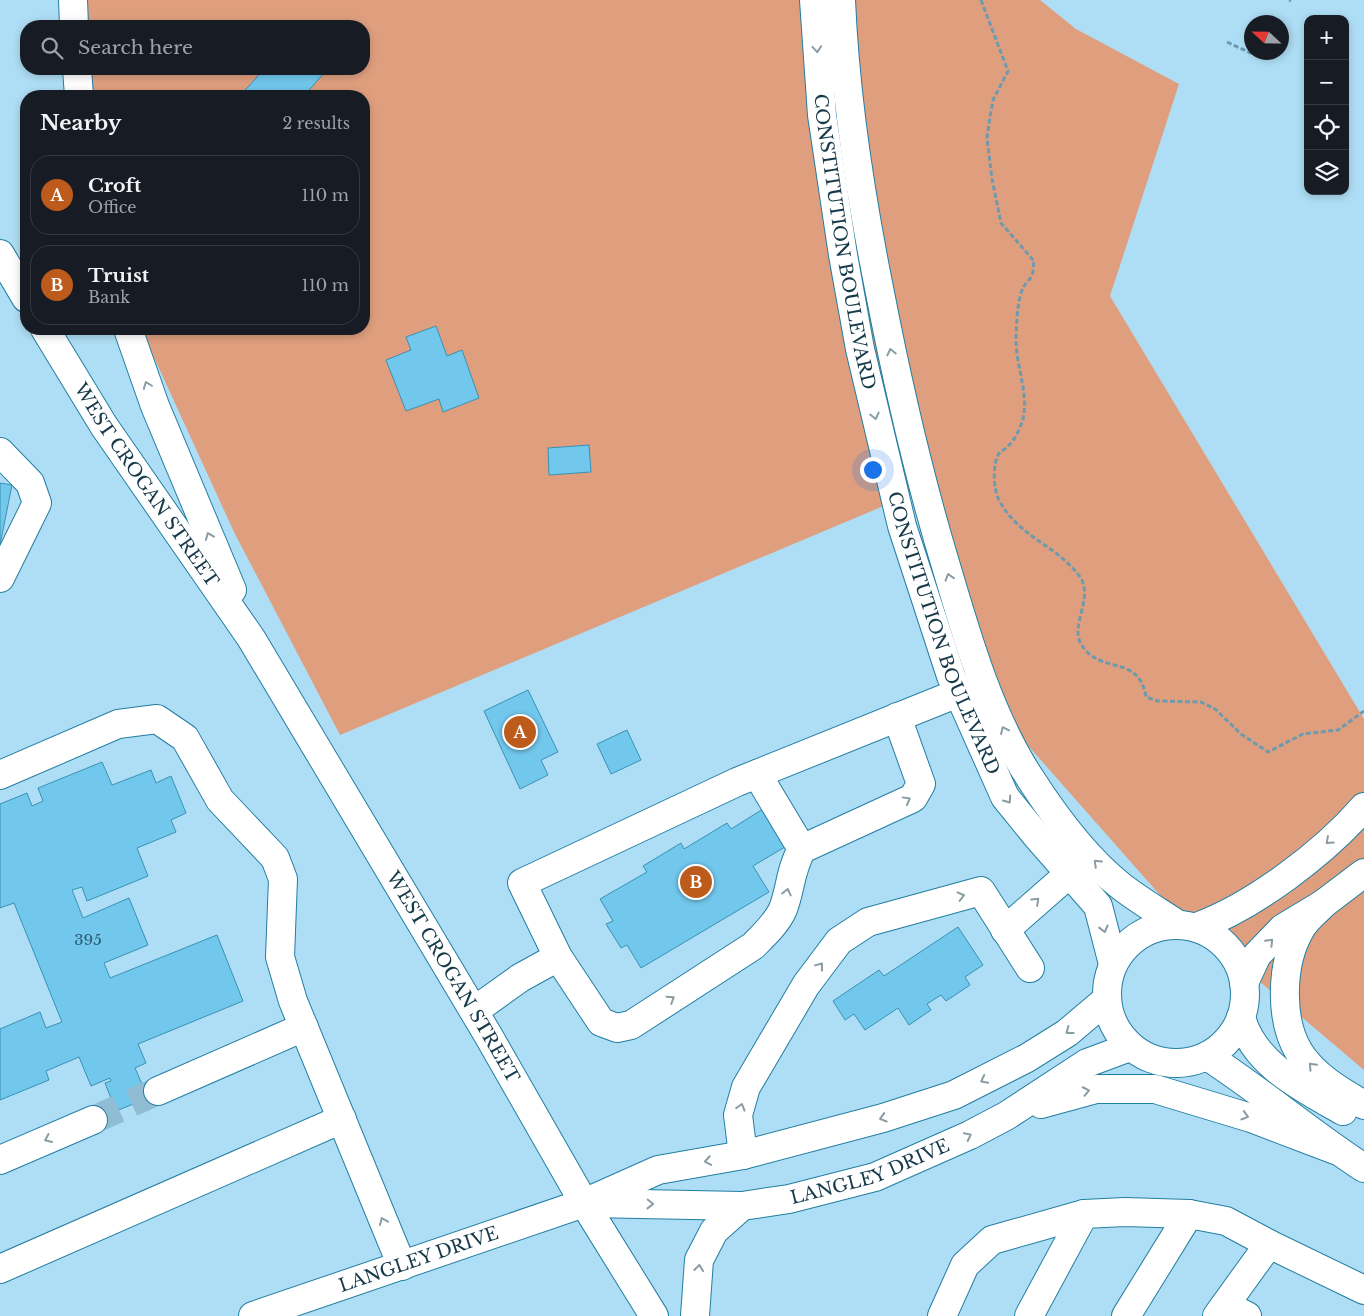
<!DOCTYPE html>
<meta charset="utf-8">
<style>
:root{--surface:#171b24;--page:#242831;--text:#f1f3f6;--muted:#9ea1a6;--line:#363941;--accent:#bc5b1c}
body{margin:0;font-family:"Libre Baskerville",serif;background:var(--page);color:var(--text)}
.controls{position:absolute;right:15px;top:15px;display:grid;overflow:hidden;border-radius:10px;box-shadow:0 2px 8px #0003}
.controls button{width:45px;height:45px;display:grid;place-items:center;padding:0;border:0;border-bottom:1px solid var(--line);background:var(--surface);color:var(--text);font:25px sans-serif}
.compass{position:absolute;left:1244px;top:15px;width:45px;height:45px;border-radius:50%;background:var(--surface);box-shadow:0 2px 8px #0003;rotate:292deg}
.you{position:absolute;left:872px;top:469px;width:18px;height:18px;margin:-12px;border:4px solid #fff;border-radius:50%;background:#1a73e8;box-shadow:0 0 0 8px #1a73e833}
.badge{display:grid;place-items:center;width:32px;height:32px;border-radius:50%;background:var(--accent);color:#fff;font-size:16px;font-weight:700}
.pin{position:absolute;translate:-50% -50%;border:2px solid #fff;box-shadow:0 1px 5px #0006}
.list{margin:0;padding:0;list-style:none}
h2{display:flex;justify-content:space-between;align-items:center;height:65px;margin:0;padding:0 20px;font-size:21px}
h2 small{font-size:16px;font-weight:400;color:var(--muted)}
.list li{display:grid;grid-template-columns:32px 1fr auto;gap:15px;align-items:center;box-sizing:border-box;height:80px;margin:0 10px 10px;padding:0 10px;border:1px solid var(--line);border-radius:20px}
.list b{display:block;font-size:19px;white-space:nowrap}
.list p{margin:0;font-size:16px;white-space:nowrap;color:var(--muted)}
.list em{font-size:16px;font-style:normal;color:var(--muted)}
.icon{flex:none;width:28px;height:28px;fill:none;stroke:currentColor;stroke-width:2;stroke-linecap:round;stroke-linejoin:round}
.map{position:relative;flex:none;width:1364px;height:1316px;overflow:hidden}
.search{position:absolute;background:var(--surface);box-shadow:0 2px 8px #0003;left:20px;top:20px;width:350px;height:55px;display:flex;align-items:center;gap:12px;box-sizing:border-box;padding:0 18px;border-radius:20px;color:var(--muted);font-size:19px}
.panel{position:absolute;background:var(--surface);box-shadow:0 2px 8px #0003;left:20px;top:90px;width:350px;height:245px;border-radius:20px}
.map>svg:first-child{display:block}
.green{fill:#df9f7e}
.building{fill:#72c7ec;stroke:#3991b4}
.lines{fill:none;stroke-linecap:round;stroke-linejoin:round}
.minor-tunnel{stroke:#90bdd3;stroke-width:28;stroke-dasharray:28 14;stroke-linecap:butt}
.minor-casing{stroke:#227ea1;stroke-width:30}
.major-casing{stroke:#227ea1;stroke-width:30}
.path{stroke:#6f9aad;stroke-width:3;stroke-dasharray:5 2.5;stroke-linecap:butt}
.minor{stroke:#fff;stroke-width:28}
.major{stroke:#fff;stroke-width:28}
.oneway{stroke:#8a9ca4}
.labels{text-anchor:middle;stroke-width:4.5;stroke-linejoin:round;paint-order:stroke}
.number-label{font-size:15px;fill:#2d5d72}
.street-label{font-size:18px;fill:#163a49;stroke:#f0f8fc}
</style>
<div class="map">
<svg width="1364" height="1316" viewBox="0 0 1364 1316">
<rect width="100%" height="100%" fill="#aedef5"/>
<path class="green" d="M87 0H1040L1076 29 1179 84 1110 296 1364 719V1070L1167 903 956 664 912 494 340 735 234 532 141 329H364V96H94L91 69H364V26H88Z"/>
<path class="building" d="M264 69H319L324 73 304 96H240Z
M436 326 447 356 462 350 479 398 443 412 439 399 406 411 386 360 411 350 406 337Z
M589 445 591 472 549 475 548 448Z
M0 483 12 485 0 545Z
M528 690 558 752 541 760 548 775 520 789 484 711Z
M627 730 641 760 611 774 597 744Z
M102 762 112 785 151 770 156 783 171 776 186 813 171 820 176 832 137 848 148 876 87 901 82 887 72 890 83 918 129 898 148 945 104 963 110 978 217 935 243 1001 138 1044 146 1063 135 1068 148 1098 116 1111 105 1083 111 1081 110 1078 91 1086 79 1057 46 1071 49 1080 0 1100V1029L40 1012 46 1028 62 1022 14 903 0 908V804L27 793 32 806 43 801 38 788Z
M763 809 785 847 753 866 769 892 641 968 627 945 621 948 606 924 613 921 600 899 647 872 643 866 681 843 684 849 727 823 731 829Z
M958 927 983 965 965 977 970 985 946 1001 941 995 927 1004 931 1010 909 1025 898 1008 865 1030 854 1014 845 1020 833 1001 879 970 884 976Z"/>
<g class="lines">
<path class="minor-tunnel" d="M93 1120 158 1091"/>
<g class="minor-casing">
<g id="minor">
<path id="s1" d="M814 0 822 115 843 255 860 349 902 526 951 676 1005 797 1035 834 1098 906 1113 964"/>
<path d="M841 0C845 96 860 193 879 288 897 381 918 474 946 566 967 637 989 715 1030 778 1055 817 1085 858 1122 887 1139 900 1159 912 1177 924"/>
<path d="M0 452 30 483 37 503 0 578"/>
<path d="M757 774 802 849"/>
<path d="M0 775 118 724 157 719 185 738 220 800 275 858 283 879 280 957 293 1001 402 1266"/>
<path d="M1323 904C1316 912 1305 920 1300 930 1281 963 1279 1019 1299 1052 1314 1076 1340 1091 1364 1105"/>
<circle cx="1176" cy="994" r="69"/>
<path d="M1197 927C1254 906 1324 853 1364 807"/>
<path d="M1005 930 1069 874"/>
<path d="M558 957 601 1022 617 1028 631 1025 753 946C764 935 777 923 783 909 791 888 790 870 802 849L913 798 921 784 897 717"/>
<path d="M1244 983 1257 955 1283 928 1323 904 1364 873"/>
<path d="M474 1011 520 978 558 957 522 883 737 782 958 693"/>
<path d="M1241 1017C1253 1064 1304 1089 1343 1111"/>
<path d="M1207 1056C1261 1091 1310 1133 1364 1168"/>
<path d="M158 1091 304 1027"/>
<path d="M1041 1104 1096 1089H1155L1251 1118 1335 1150"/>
<path d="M743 1155 738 1115 746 1087 806 985 839 941 868 922 981 891 1030 968"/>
<path d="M0 1160 93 1120"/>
<path id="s2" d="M590 1203 742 1206 789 1199 875 1177 970 1135 1006 1116 1087 1063 1130 1047"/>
<path d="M0 1269 342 1119"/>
<path d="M1225 1305 1247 1316"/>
<path id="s3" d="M253 1316 584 1203 658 1170 743 1155 883 1118 954 1095 1027 1058 1067 1033 1106 1000"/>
<path d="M695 1316 699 1260 714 1231 742 1206"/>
<path d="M942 1316 965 1265 992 1240 1084 1214"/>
<path d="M1029 1316 1084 1214 1125 1212 1189 1214"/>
<path d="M1126 1316 1189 1214 1226 1221 1269 1244 1364 1290"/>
<path d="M1217 1316 1269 1244"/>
</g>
</g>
<g class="major-casing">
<g id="major">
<path d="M73 0 74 26"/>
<path d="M77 69 79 96"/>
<path d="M0 254 26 298"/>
<path id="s4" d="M45 329 104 426 251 638 488 1035 584 1203 654 1316"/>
<path d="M128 329 155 406 232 590"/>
</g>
</g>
<path class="path" d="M981 0 1008 71 993 100 990 117 987 138 992 179 1001 223 1034 261C1033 265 1034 271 1032 275 1030 280 1025 283 1023 288 1017 301 1017 321 1016 336 1015 364 1029 392 1023 419 1021 426 1015 440 1009 445 1007 448 1003 450 1000 452 992 462 993 489 999 500 1018 537 1057 545 1080 577 1094 598 1070 625 1081 644 1100 676 1139 653 1146 697L1158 701 1201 702 1215 709 1241 734 1268 752 1303 734 1338 730 1364 711
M1289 0 1291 1
M1227 42 1257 56"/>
<use href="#minor" class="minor"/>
<use href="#major" class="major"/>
</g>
<defs><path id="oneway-chevron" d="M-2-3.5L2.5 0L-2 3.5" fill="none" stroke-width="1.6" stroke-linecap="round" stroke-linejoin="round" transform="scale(1.25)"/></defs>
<g class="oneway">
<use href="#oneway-chevron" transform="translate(817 49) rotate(86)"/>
<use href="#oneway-chevron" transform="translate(891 352) rotate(-103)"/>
<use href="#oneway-chevron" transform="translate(147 385) rotate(-111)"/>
<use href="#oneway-chevron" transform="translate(875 416) rotate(77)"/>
<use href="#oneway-chevron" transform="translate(209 536) rotate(-112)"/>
<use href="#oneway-chevron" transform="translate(949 577) rotate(-107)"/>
<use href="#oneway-chevron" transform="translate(1004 730) rotate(-115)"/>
<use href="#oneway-chevron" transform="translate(907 800) rotate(-29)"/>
<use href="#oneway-chevron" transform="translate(1008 800) rotate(55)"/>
<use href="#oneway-chevron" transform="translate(1329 841) rotate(138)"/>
<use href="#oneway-chevron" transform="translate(1097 863) rotate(-136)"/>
<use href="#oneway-chevron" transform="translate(787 892) rotate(-77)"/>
<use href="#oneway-chevron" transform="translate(961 896) rotate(-14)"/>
<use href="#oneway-chevron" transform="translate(1036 901) rotate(-43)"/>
<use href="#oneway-chevron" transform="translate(1104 929) rotate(76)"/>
<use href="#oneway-chevron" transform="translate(1270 942) rotate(-46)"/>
<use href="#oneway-chevron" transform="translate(820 966) rotate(-53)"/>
<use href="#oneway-chevron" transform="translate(671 999) rotate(-33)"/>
<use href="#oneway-chevron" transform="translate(1069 1031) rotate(143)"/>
<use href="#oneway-chevron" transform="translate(1312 1066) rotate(-133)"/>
<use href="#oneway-chevron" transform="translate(984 1080) rotate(153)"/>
<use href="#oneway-chevron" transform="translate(1086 1091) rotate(-12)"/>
<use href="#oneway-chevron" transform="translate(741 1107) rotate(-74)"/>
<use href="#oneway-chevron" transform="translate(1245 1116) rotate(17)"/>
<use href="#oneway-chevron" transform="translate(883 1118) rotate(164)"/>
<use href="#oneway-chevron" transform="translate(968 1136) rotate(-26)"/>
<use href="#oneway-chevron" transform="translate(48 1139) rotate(156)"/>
<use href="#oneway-chevron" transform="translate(708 1161) rotate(170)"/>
<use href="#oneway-chevron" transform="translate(650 1204) rotate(1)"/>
<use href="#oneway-chevron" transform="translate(383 1221) rotate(-112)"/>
<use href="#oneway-chevron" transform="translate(699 1268) rotate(-83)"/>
</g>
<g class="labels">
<g class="number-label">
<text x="88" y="945">395</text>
</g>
<g class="street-label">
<text dy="6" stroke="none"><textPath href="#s1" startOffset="244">CONSTITUTION BOULEVARD</textPath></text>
<text dy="6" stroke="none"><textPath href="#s4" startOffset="186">WEST CROGAN STREET</textPath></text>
<text dy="6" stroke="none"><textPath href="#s1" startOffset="649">CONSTITUTION BOULEVARD</textPath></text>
<text dy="6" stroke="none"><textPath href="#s4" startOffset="766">WEST CROGAN STREET</textPath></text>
<text dy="6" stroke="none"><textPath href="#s2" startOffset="285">LANGLEY DRIVE</textPath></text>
<text dy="6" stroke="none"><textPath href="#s3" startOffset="175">LANGLEY DRIVE</textPath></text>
</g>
</g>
</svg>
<div class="controls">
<button>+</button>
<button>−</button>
<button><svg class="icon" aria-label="locate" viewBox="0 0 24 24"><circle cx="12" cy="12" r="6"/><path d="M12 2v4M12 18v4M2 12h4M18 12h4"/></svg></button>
<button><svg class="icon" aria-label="layers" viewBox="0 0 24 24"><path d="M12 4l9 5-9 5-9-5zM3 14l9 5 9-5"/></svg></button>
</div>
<svg class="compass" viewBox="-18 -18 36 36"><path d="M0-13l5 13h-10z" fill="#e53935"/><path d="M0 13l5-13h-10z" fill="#9ea1a6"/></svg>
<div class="you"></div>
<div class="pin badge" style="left:520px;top:732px">A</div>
<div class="pin badge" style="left:696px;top:882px">B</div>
<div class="search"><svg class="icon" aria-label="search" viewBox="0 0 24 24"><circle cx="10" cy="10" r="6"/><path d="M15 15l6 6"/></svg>Search here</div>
<section class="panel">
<h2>Nearby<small>2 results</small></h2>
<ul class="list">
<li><span class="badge">A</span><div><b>Croft</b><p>Office</p></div><em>110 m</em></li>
<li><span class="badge">B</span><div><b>Truist</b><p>Bank</p></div><em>110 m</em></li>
</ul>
</section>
</div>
